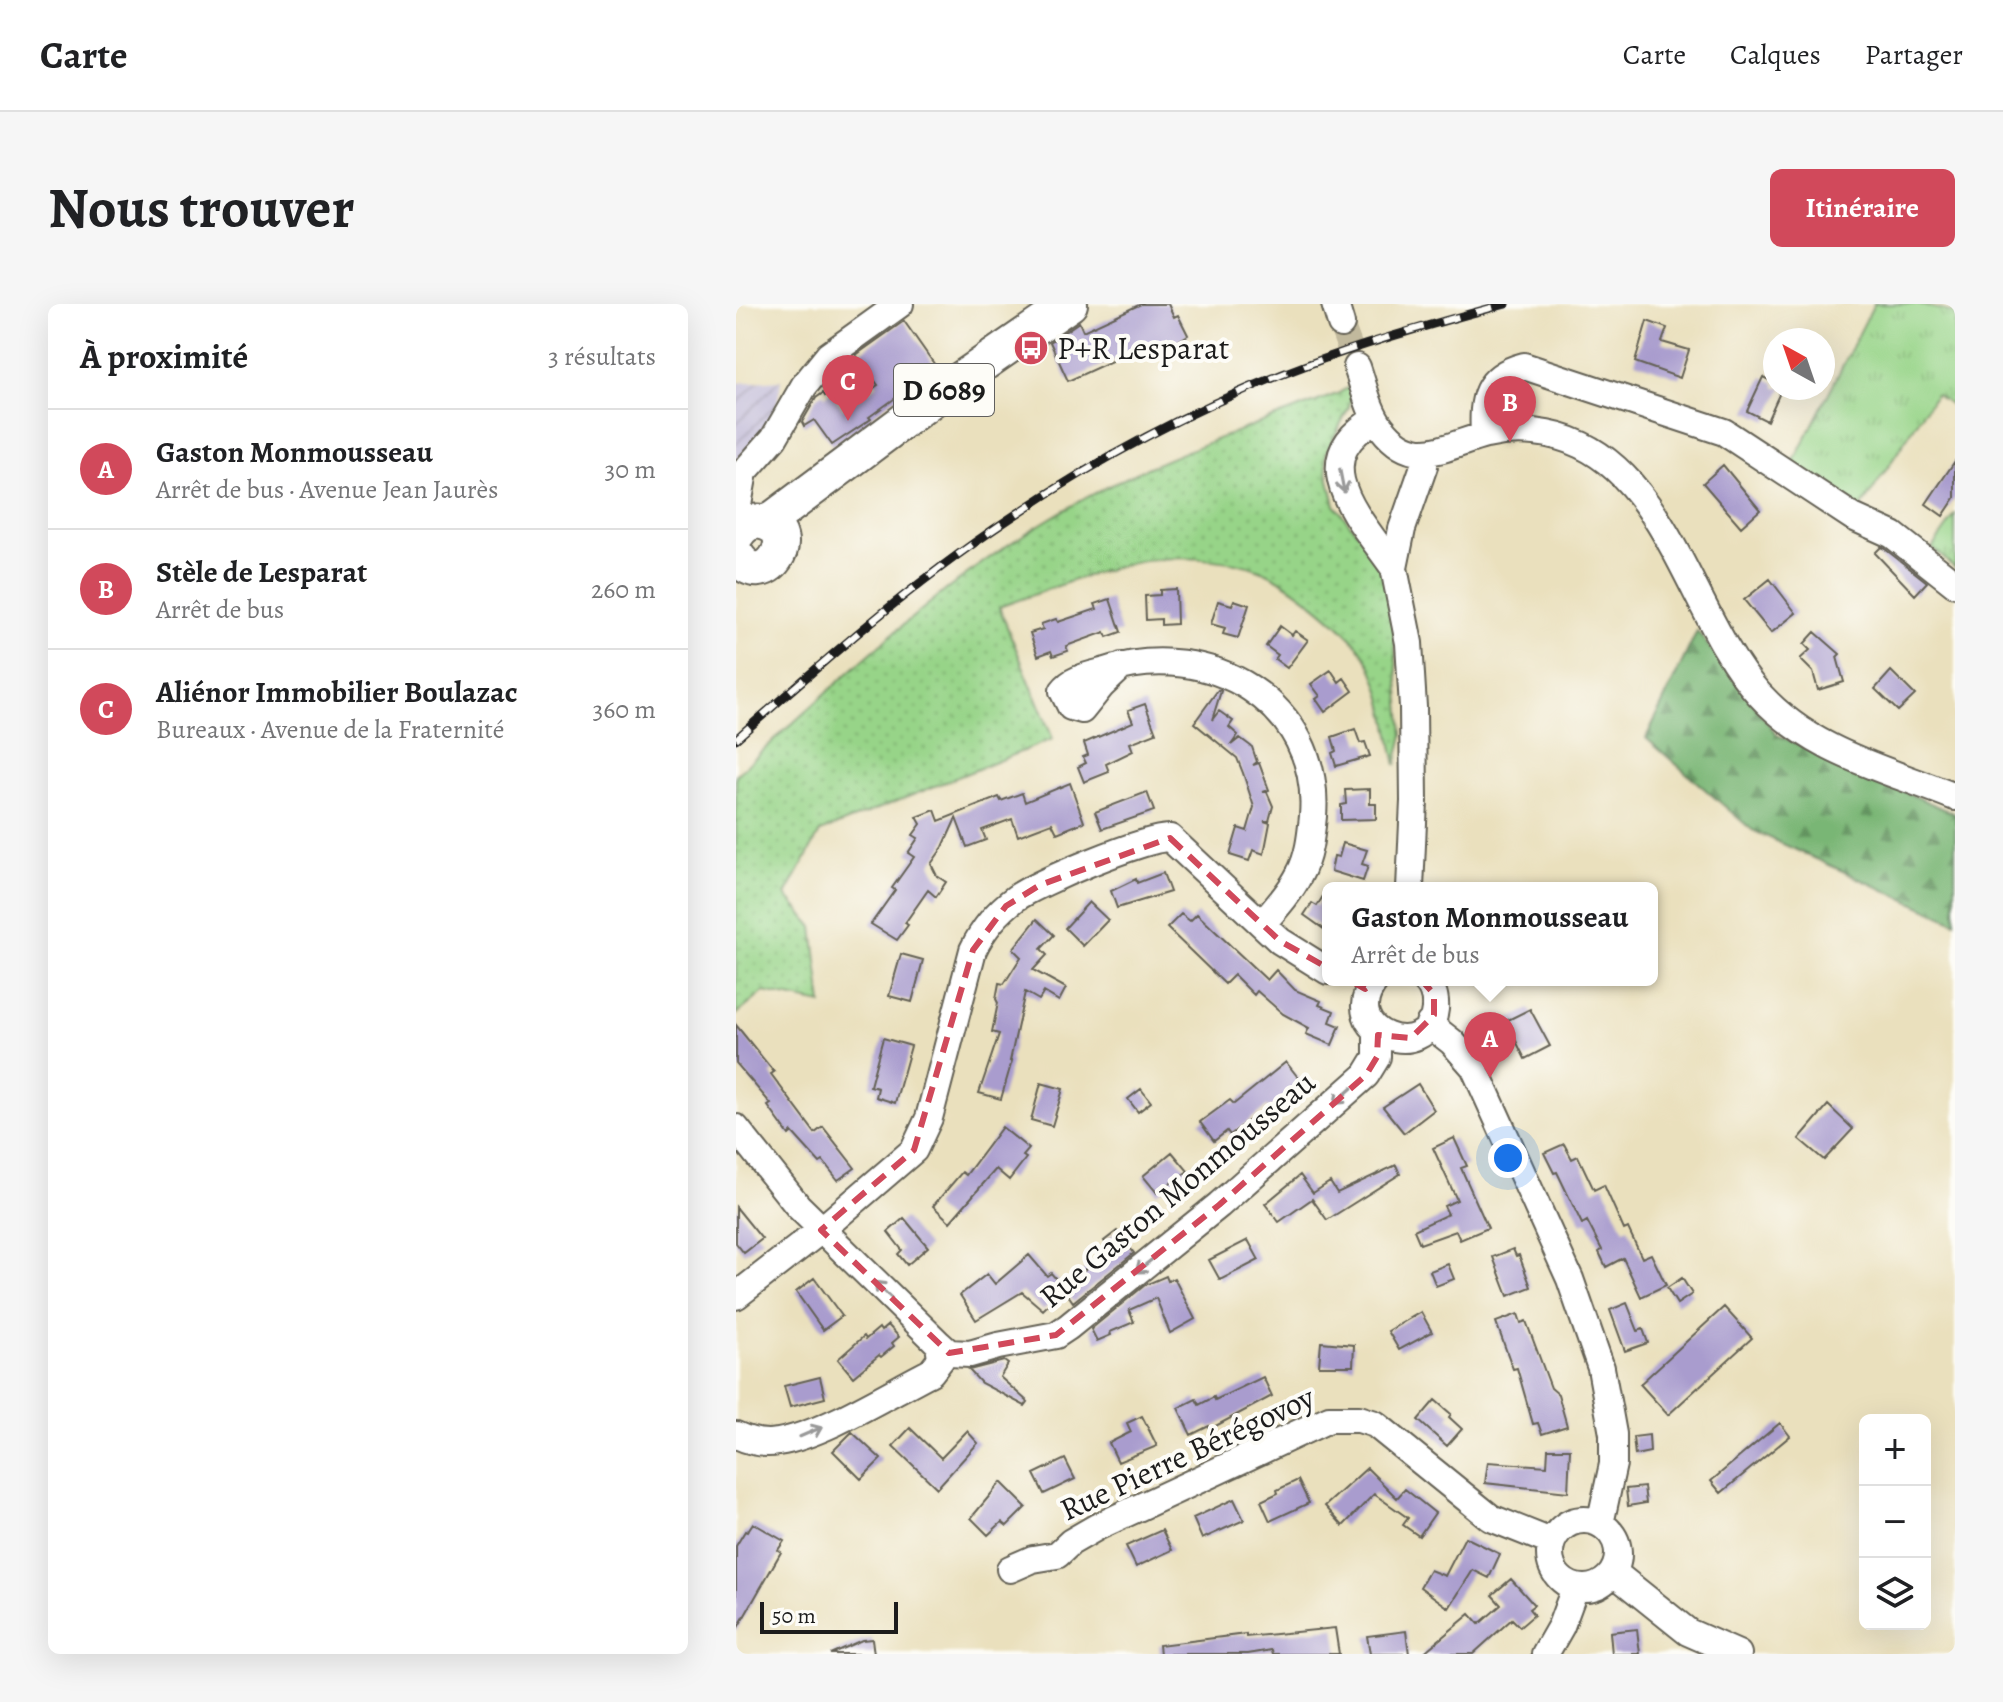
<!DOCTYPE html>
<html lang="fr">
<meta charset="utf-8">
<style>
:root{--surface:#fff;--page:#f6f6f6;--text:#202124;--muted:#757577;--line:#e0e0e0;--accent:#d1495b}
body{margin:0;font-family:Alegreya,serif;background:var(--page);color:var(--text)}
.controls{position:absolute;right:24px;bottom:24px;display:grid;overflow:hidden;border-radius:12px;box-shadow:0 8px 32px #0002}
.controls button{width:72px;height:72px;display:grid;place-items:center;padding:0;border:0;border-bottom:2px solid var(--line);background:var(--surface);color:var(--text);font:40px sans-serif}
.compass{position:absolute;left:1027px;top:24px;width:72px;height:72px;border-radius:50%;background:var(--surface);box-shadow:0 8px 32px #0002;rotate:320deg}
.scale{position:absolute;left:24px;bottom:20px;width:138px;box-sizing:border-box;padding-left:8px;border:4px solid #1c1c1c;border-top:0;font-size:22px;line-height:28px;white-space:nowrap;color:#1c1c1c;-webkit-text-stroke:6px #fdfcf7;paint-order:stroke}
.you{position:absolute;left:772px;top:854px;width:28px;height:28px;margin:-20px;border:6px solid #fff;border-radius:50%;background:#1a73e8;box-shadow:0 0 0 12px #1a73e833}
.badge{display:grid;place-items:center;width:52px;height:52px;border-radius:50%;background:var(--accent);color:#fff;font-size:26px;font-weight:700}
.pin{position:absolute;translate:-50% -66px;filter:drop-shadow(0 2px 4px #0008)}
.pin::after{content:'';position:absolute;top:42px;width:28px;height:24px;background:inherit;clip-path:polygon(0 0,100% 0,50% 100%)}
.popup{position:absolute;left:586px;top:578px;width:336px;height:104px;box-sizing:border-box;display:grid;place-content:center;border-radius:12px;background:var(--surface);filter:drop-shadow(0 2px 6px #0005);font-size:26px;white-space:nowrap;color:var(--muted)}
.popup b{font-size:30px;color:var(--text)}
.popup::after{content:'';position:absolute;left:50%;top:100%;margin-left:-16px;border:16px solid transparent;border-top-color:var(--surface)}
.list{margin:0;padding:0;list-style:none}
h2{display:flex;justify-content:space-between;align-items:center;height:104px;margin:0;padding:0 32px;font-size:34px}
h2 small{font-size:26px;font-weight:400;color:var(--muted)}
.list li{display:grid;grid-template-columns:52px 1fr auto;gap:24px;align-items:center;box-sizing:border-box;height:120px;padding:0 32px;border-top:2px solid var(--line)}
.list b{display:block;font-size:30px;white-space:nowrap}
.list p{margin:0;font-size:26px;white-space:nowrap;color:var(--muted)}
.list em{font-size:26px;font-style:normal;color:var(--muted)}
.icon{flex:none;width:44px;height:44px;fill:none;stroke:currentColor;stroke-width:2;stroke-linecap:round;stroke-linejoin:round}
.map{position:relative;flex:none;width:1219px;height:1350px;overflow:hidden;border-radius:12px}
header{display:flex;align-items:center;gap:48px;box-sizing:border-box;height:112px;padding:0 40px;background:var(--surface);border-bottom:2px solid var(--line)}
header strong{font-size:38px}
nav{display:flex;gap:44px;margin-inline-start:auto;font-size:28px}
.intro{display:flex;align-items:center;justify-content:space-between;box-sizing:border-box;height:192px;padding:0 48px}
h1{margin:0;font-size:56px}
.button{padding:20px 36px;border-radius:12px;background:var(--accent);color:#fff;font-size:28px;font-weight:700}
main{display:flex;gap:48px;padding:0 48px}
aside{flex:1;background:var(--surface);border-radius:12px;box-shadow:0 8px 32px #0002}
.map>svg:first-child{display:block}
.industrial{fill:url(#industrial-furrows)}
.grass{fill:url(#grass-tufts);stroke:#5a7852;stroke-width:2}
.forest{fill:url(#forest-firs);stroke:#4a6948;stroke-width:2}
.park{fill:url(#park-dots);stroke:#5a7852;stroke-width:2}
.building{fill:#a99cce}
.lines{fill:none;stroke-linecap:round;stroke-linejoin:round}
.minor-tunnel{stroke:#c1b99d;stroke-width:26;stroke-dasharray:26 13;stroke-linecap:butt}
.minor-casing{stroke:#646154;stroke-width:30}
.major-casing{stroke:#646154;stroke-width:38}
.minor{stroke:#fff;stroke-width:26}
.major{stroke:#fff;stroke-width:34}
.rail-casing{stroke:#1c1c1c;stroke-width:9}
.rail{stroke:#fdfcf7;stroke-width:6;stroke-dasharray:18;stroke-linecap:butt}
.oneway{stroke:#999}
.marked{fill:none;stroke:#d1495b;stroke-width:6;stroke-dasharray:16 10;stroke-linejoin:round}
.labels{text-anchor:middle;stroke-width:8;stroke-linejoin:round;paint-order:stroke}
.shield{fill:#fdfcf7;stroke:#605f5e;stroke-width:2}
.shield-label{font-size:30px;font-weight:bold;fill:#1c1c1c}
.poi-label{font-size:32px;fill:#1c1c1c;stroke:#fdfcf7;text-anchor:start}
.street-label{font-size:32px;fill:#1c1c1c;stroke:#fdfcf7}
</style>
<header>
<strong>Carte</strong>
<nav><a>Carte</a><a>Calques</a><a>Partager</a></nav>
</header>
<div class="intro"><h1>Nous trouver</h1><a class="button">Itinéraire</a></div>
<main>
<aside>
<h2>À proximité<small>3 résultats</small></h2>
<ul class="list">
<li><span class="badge">A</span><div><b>Gaston Monmousseau</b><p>Arrêt de bus · Avenue Jean Jaurès</p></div><em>30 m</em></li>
<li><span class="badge">B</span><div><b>Stèle de Lesparat</b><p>Arrêt de bus</p></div><em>260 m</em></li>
<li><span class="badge">C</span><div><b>Aliénor Immobilier Boulazac</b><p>Bureaux · Avenue de la Fraternité</p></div><em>360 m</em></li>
</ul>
</aside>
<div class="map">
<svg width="1219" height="1350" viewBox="0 0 1219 1350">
<defs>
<pattern id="industrial-furrows" width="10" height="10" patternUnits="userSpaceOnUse" patternTransform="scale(2)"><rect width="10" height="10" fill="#c6c0da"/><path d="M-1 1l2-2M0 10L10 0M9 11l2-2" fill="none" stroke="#aaa4ba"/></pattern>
<pattern id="grass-tufts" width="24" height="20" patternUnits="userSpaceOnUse" patternTransform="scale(2)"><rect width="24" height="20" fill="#97d488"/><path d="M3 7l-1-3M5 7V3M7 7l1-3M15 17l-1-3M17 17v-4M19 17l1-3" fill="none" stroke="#82b575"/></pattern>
<pattern id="forest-firs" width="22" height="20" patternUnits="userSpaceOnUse" patternTransform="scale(2)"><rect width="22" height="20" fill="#79b674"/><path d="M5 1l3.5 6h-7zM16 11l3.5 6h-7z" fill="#62935e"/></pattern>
<pattern id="park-dots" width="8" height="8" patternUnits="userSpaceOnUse" patternTransform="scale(2)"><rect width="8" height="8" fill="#97d488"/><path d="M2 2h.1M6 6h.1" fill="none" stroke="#82b575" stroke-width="1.8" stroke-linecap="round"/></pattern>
</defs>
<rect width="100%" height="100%" fill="#fdfcf7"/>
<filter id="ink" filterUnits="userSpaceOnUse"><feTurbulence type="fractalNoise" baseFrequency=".0125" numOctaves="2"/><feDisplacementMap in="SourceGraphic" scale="16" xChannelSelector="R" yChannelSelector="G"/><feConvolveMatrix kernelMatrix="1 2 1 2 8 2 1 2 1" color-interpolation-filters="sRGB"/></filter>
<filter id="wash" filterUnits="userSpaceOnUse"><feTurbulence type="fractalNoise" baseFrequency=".006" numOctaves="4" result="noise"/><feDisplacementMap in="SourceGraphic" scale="32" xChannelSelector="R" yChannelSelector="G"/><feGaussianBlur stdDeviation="1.8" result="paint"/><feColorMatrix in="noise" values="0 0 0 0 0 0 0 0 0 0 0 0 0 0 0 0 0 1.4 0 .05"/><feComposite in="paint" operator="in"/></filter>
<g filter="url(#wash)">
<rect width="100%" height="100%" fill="#eae0bd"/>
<path class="industrial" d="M45 76 40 108 18 140 0 157V79Z"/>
<path class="grass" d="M1138 0H1181L1219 9V104L1200 90 1123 207 1056 161Z
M1219 211V264L1196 244Z"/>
<path class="forest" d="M961 327 1041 431 1219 510V618L1016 526 910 434Z"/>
<path class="park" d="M618 80 613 103 590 149 591 167 599 201 626 235 653 280 667 431 660 461C652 425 648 382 628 350 611 324 553 277 524 266 489 253 434 251 397 259 352 269 307 288 263 303L317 435 84 528 50 591 77 623 86 700 28 688 0 711V471C100 381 197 284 313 215 403 160 503 127 601 90Z"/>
<g id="blocks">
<path class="building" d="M405 0H432L438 13 442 11 452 31 423 49 417 38 332 77 314 38 343 18 347 27Z
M168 17 201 64 133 113 135 115 96 141 78 116 68 122 66 118 80 94 87 89 89 92 95 88 107 105 142 81 120 51Z
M911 17 931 24 926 38 953 46 944 74 899 58Z
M1027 73 1039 79V84H1046L1031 117 1011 107Z
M1219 157V194L1207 212 1190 200Z
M987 161 1024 206 1005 223 967 179Z
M1145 243 1149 245 1191 278 1179 291 1139 249Z
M1034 275 1060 309 1035 329 1008 296Z
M440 285 441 320 425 321V315L410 316 409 292 424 291V286Z
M374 295 385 328 371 333 369 328 330 342 332 347 317 352 315 347 302 352 294 329 307 325 305 320 320 315 322 318 361 305 359 300Z
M498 296 513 301 502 334 487 330 489 324 475 320 482 297 496 301Z
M544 322 556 331 559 327 572 336 551 364 539 355 542 351 530 342Z
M1079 328 1104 350 1101 353 1108 378 1082 386 1077 368 1064 355 1074 346 1068 340Z
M595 366 603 378 608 374 617 387 589 408 580 395 584 392 575 380Z
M1155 367 1179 391 1162 407 1139 385Z
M482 386 485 387 476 416 483 407 497 417 493 423 502 431 495 441 504 434 516 443 521 458 517 461 523 459 533 486 527 488H531L537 502 533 517H528L534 519 528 550 517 546 513 557 494 551 502 524 511 527 518 503 507 469 501 454 458 419Z
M409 400 420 429 394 439 397 447 370 460 373 468 348 478 342 463 350 459 347 453 352 451 348 439 397 418 392 406Z
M619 425 624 439 629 438 634 452 600 462 596 449 600 447 596 433Z
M334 479 348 518 321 529 316 519 282 532 276 515 246 526 250 536 231 543 220 514 207 543 195 560 201 572 210 578 200 593 192 586 169 619 172 621 161 636 135 620 159 586 156 584 178 553 172 549 182 534 177 531 185 520 181 513 199 506 203 517 263 493 265 497 286 489 289 498Z
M634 485V500H640V515L605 516V501L610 500 609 486Z
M411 488 418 507 366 525 359 508Z
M607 539 631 546 626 560 632 562 627 577 595 567 598 552 603 553Z
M427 569 434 588 381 604 375 587 400 575 401 579Z
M592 584V628L568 611 576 599 581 602Z
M353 598 372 616 347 642 329 624Z
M445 610 454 617 461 610 531 676 540 666 559 686 585 697 583 701 598 707 594 718 604 722 596 741 570 730 573 724 547 710 521 687 518 691 498 671 489 680 431 624Z
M301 615 318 631 305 645 311 651 297 666 330 684 323 697 308 688 303 696 289 688 274 757H276L265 795 243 789 263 730 256 728 262 699 260 695 263 679 268 680 285 653 277 645Z
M165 650 187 656 176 698 153 692Z
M794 705 814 742 789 755 770 717Z
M0 721 38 768 35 770 79 829 87 823 119 864 102 876 87 857 84 859 56 828 53 831 32 802 35 800 0 759Z
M147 734 175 742 159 799 140 793 142 784 134 782Z
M550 758 568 781 547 798 544 796 533 805 531 803 494 831 491 827 478 837 464 818 494 796 498 800Z
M305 779 327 785 316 822 295 816Z
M682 780 698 806 668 829 647 803Z
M405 785 415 798 402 808 392 795Z
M1092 801 1117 825 1088 856 1063 835Z
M266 823 293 845 287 852 290 854 273 876 260 865 214 918 197 902 226 868 230 871Z
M718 834 731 862 725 864 752 924 724 936 720 927 684 940 678 926 712 910 708 902 721 896 697 844Z
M828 840 836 855 842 852 858 886 868 881 888 926 892 924 906 954 915 950 930 981 905 993 887 954 870 963 863 948 866 946 851 917 846 920 821 868 818 869 808 849Z
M436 848 452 867 421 889 407 872Z
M660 861 664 870 591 916 576 895 543 918 529 900 564 871 577 889 594 878 601 889Z
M0 903 26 935 8 949 0 939Z
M168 914 192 943 171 961 162 950 166 946 152 928Z
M381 927 398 949 337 998 328 985 307 1006 286 988 240 1016 224 991 251 970 259 980 293 951 311 972 315 969 327 983 374 945 368 937Z
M512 936 523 956 484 976 473 956Z
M777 945 780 952 783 951 795 983 772 992 757 953Z
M712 960 718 975 700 982 694 967Z
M430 972 432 977 438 974 459 1015 434 1029 420 994 393 1006 398 1018 374 1028 375 1031 361 1037 355 1025 409 981Z
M78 974 106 1012 87 1026 60 988Z
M946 974 956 990 941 1000 931 984Z
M891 999 902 1027 907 1025 912 1039 889 1047 874 1006Z
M988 1003 1016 1034 932 1111 904 1080Z
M685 1008 696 1028 663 1046 652 1027Z
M782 1010 785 1019 790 1017 815 1084 822 1090 831 1122 806 1130 802 1119 797 1120 781 1064 777 1065 760 1018Z
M152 1021 163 1033 156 1039 158 1042 145 1053 143 1051 117 1073 102 1055 128 1032 130 1035 143 1024 145 1027Z
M585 1038 618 1041 617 1062H583Z
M268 1057 272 1060 264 1073 292 1098 289 1102 245 1079 233 1066Z
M84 1073 89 1094 54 1103 48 1082Z
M527 1073 536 1092 474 1125 473 1122 455 1131 442 1104 460 1095 463 1101 478 1093 479 1096Z
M699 1096 715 1110 713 1113 726 1125 711 1142 682 1116Z
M406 1112 421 1142 382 1158 373 1139 395 1128 391 1119Z
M1044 1119 1054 1132 985 1189 975 1177Z
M174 1124 205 1154 231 1127 242 1139 201 1184 157 1142Z
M116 1128 145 1155 125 1175 97 1147Z
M913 1131 914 1148 899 1151 897 1133Z
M812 1145H834L832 1188 749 1179 752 1158 811 1162Z
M329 1155 339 1175 308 1190 298 1170Z
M631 1164 661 1194 669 1185 699 1209 683 1232 667 1221 672 1214 638 1190 607 1222 589 1202Z
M562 1176 573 1199 534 1217 525 1197 542 1189 541 1186Z
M265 1178 290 1203 271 1222 266 1218 252 1231 235 1214Z
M908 1183 910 1199 892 1202 890 1185Z
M498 1195 508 1216 466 1235 457 1214Z
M17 1219 48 1237 42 1246 45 1248 0 1327V1242L9 1227 11 1228Z
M426 1226 436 1246 400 1263 390 1242Z
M729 1233 764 1250 753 1274 737 1266 713 1304 684 1283 694 1266 709 1272Z
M775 1275 798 1301 793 1305 798 1311 784 1323 776 1315 737 1350H686L734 1310 743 1320 765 1301 756 1291Z
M599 1324 603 1350H537L536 1346 512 1350H424L423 1341 510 1330V1333Z
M901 1325 904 1350H876L874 1328Z
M670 1327 673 1350H634L631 1332Z
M136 1335 138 1350H94L126 1336Z"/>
</g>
</g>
<g filter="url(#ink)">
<use href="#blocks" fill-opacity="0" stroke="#646154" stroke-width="2"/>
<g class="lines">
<path class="minor-tunnel" d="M605 20 621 63"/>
<g class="minor-casing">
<path id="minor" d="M599 0 605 20
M621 63C628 83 633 108 646 124 679 167 710 141 750 131 782 124 816 127 845 141 934 183 960 321 1023 390 1077 449 1147 464 1219 493
M640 115C564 157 626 217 658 264
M748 131C746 95 749 72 788 62L988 128 1117 213 1157 231 1219 280
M3 227 2 201 8 168 38 134 68 82 93 51 164 0
M386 362 366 381 346 406 335 403 327 387C336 374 356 371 370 367 471 334 586 398 577 512 575 532 573 553 563 571 554 589 539 605 526 620
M674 584 678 497 677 403 673 339 658 264 666 225 688 162V150
M640 676C597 729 694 762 699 705 700 693 697 684 689 676
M693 720 716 738 738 763 834 975 865 1064 877 1130V1160L864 1220
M0 824 62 902 203 1040 213 1049 234 1050 262 1042 320 1031 332 1023 483 901 630 771 641 753V727
M0 992 85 926 178 846 193 814 237 646C247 625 261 608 280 594 301 579 409 533 434 534L544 637 592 667
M0 1131C13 1137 28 1141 42 1138 87 1131 153 1089 195 1068L205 1055 203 1040
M814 1250a34 34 0 1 1 68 0a34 34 0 1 1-68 0Z
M274 1265 297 1255 321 1251 335 1238 361 1223 593 1115H623L639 1120 755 1214 815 1238
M877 1268 952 1328 1002 1350
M809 1350 825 1322 839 1284"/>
</g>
<g class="major-casing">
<path id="major" d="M31 219 205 89 334 0
M0 232C6 222 14 216 26 218 70 227 27 295 0 250"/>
</g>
<use href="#minor" class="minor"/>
<use href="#major" class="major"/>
<g class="rail-casing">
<path id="rail" d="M0 435C88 357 175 280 273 215 364 154 465 100 568 62 634 37 702 18 770 0"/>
</g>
<use href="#rail" class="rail"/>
</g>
<defs><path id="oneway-shaft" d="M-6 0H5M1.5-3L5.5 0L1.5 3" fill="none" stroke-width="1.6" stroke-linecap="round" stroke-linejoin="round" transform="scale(2)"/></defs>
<g class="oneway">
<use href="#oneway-shaft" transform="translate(606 177) rotate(79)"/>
<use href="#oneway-shaft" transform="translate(607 792) rotate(138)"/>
<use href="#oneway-shaft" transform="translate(409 961) rotate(141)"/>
<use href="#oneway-shaft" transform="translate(147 986) rotate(-136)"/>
<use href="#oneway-shaft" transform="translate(75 1128) rotate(-23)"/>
</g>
</g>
<path class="marked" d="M434 534 544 637 629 685 657 666 678 668 698 690V711L675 734 642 731 641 753 630 771 483 901 320 1031 213 1049 85 926 178 846 237 646 270 602 304 581Z"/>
<defs>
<g id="bus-disc" transform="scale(1.8)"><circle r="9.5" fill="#d1495b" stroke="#fdfcf7"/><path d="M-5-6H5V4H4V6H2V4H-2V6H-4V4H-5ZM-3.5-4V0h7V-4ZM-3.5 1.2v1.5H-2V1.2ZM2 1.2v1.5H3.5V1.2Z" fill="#fff"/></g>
</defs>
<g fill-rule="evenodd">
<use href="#bus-disc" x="295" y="44"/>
</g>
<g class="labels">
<rect class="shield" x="158" y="60" width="100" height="52" rx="6"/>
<g class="shield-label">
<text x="208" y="96">D 6089</text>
</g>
<g class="poi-label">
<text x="321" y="55">P+R Lesparat</text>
</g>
<g class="street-label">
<text transform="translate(441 885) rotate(-40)" y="11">Rue Gaston Monmousseau</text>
<text transform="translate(451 1149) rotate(-25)" y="11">Rue Pierre Bérégovoy</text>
</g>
</g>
</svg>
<div class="controls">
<button>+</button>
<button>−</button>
<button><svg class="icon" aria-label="layers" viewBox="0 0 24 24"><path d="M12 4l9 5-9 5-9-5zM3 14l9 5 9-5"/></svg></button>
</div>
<svg class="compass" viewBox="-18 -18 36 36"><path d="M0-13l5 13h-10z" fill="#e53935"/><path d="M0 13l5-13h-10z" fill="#757577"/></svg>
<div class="scale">50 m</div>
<div class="you"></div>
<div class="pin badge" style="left:754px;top:774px">A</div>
<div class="popup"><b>Gaston Monmousseau</b>Arrêt de bus</div>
<div class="pin badge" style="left:774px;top:138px">B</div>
<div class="pin badge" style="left:112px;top:117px">C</div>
</div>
</main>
